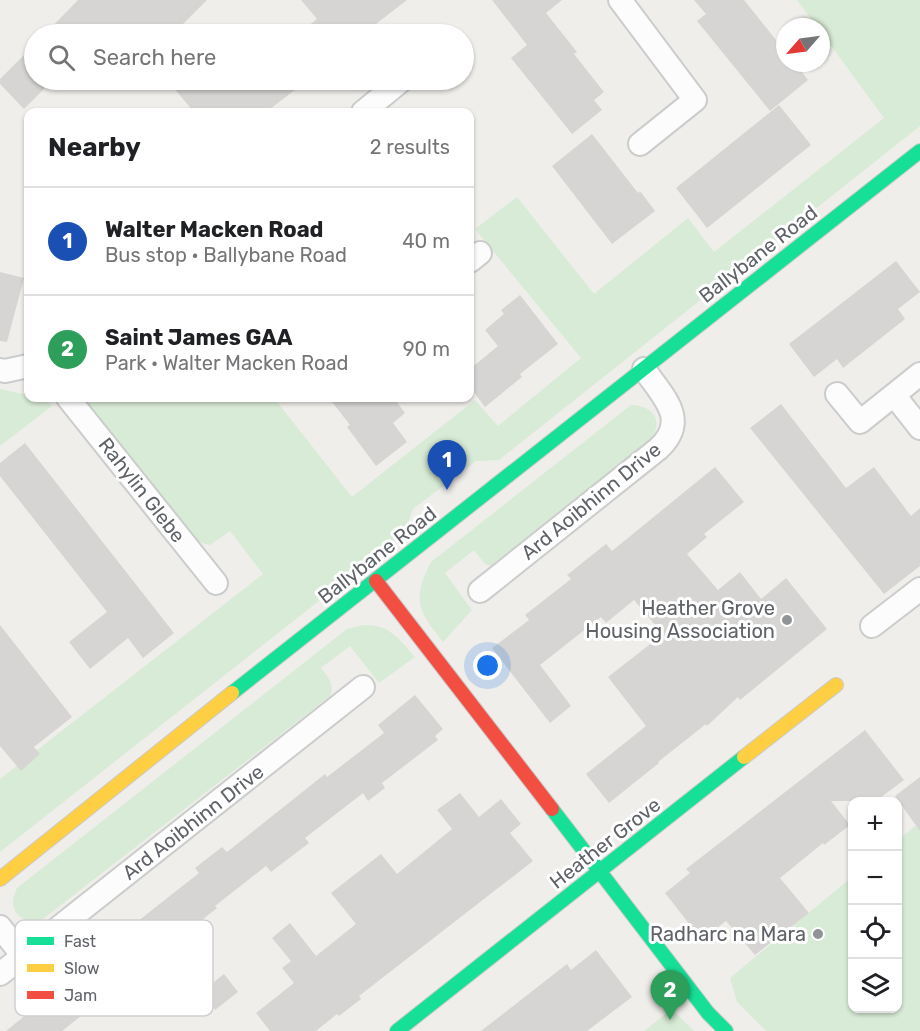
<!DOCTYPE html>
<meta charset="utf-8">
<style>
:root{--surface:#fff;--page:#f6f6f6;--text:#202124;--muted:#757577;--line:#e0e0e0;--accent:#0f766e}
body{margin:0;font-family:Rubik,sans-serif;background:var(--page);color:var(--text)}
.controls{position:absolute;right:18px;bottom:18px;display:grid;overflow:hidden;border-radius:12px;box-shadow:0 2px 4px #0004}
.controls button{width:54px;height:54px;display:grid;place-items:center;padding:0;border:0;border-bottom:2px solid var(--line);background:var(--surface);color:var(--text);font:30px sans-serif}
.compass{position:absolute;left:776px;top:18px;width:54px;height:54px;border-radius:50%;background:var(--surface);box-shadow:0 2px 4px #0004;rotate:242deg}
.you{position:absolute;left:488px;top:666px;width:21px;height:21px;margin:-15px;border:4px solid #fff;border-radius:50%;background:#1a73e8;box-shadow:0 0 0 9px #1a73e833}
.badge{display:grid;place-items:center;width:39px;height:39px;border-radius:50%;background:var(--accent);color:#fff;font-size:20px;font-weight:700}
.pin{position:absolute;translate:-50% -50px;filter:drop-shadow(0 2px 3px #0008)}
.pin::after{content:'';position:absolute;top:32px;width:21px;height:18px;background:inherit;clip-path:polygon(0 0,100% 0,50% 100%)}
.list{margin:0;padding:0;list-style:none}
h2{display:flex;justify-content:space-between;align-items:center;height:78px;margin:0;padding:0 24px;font-size:26px}
h2 small{font-size:20px;font-weight:400;color:var(--muted)}
.list li{display:grid;grid-template-columns:39px 1fr auto;gap:18px;align-items:center;box-sizing:border-box;height:108px;padding:0 24px;border-top:2px solid var(--line)}
.list b{display:block;font-size:22px;white-space:nowrap}
.list p{margin:0;font-size:20px;white-space:nowrap;color:var(--muted)}
.list em{font-size:20px;font-style:normal;color:var(--muted)}
.icon{flex:none;width:33px;height:33px;fill:none;stroke:currentColor;stroke-width:2;stroke-linecap:round;stroke-linejoin:round}
.map{position:relative;flex:none;width:920px;height:1031px;overflow:hidden}
.search{position:absolute;background:var(--surface);box-shadow:0 2px 4px #0004;left:24px;top:24px;width:450px;height:66px;display:flex;align-items:center;gap:15px;box-sizing:border-box;padding:0 21px;border-radius:33px;color:var(--muted);font-size:22px}
.panel{position:absolute;background:var(--surface);box-shadow:0 2px 4px #0004;left:24px;top:108px;width:450px;height:294px;border-radius:12px}
.map>svg:first-child{display:block}
.green{fill:#d8ebd6}
.building{fill:#d6d5d3}
.lines{fill:none;stroke-linecap:round;stroke-linejoin:round}
.street-casing{stroke:#cbcccc;stroke-width:26}
.fast-casing{stroke:#cacacb;stroke-width:16}
.slow-casing{stroke:#cacacb;stroke-width:16}
.jam-casing{stroke:#cacacb;stroke-width:16}
.street{stroke:#fdfcfc;stroke-width:22}
.fast{stroke:#16e098;stroke-width:14}
.slow{stroke:#ffcf43;stroke-width:14}
.jam{stroke:#f24e42;stroke-width:14}
.poi-dot{fill:#919496;stroke:#fff;stroke-width:2}
.labels{text-anchor:middle;stroke-width:6;stroke-linejoin:round;paint-order:stroke}
.street-label{font-size:20px;fill:#5f6368;stroke:#fff}
.poi-label{font-size:20px;fill:#5f6368;stroke:#fff;text-anchor:end}
.key{fill:#fff;stroke:#cfd0d2;stroke-width:1.5}
.key-label{font-size:16px;fill:#5f6368}
</style>
<div class="map">
<svg width="920" height="1031" viewBox="0 0 920 1031">
<rect width="100%" height="100%" fill="#efeeea"/>
<path class="green" d="M797 0H920V126L499 460 476 461 413 509 404 534 0 852V779L263 574 230 531 210 545 199 542 83 398H274L352 497 475 400 498 426 581 358 475 229 517 197 594 294 688 218 714 252 884 118 821 32V27H817Z
M0 389 28 395V398L46 399 52 406 0 446Z
M631 405C656 406 664 423 649 442L490 566 485 564 474 550 445 573 472 610 443 642C417 609 412 600 431 562Z
M363 625C391 625 398 638 415 657L379 683 350 646 321 668C328 677 335 685 330 696L43 919C30 925 14 918 13 903 13 897 15 893 17 888L347 629Z
M920 822V1031H766L737 1002 730 978 852 877V1008H898V840Z
M672 1009 694 1031H644Z"/>
<path class="building" d="M78 0H207L173 34H45Z
M301 0H407L363 34H298L317 19Z
M492 0H562L546 13 577 52 574 54 604 92 594 100 602 110 572 134 511 58 527 45Z
M694 0H744L785 51V63H795L808 80 770 111 697 21 706 14Z
M34 45V80H53L24 109 0 84V79Z
M167 80H308L266 112H194Z
M779 105 811 145 707 228 676 188Z
M592 134 638 193 640 191 655 211 612 244 552 166Z
M896 261 920 292 898 309 905 319 843 368 837 359 814 377 789 344Z
M0 272 24 278 7 342 0 341Z
M520 295 558 344 520 374 522 377 485 407 470 387V369L498 346 485 330 504 314 501 310Z
M329 398H394L405 413 393 423 407 442 376 466 347 427 350 425Z
M781 404 846 488 874 467 911 516 920 508V566L884 594 750 428Z
M25 443 174 633 143 658 128 638 90 669 69 642 107 612 0 476V463Z
M715 467 744 502 704 534 707 537 687 554 718 590 740 572 761 599 786 578 827 629 740 700 738 697 707 726 706 724 658 762 659 763 609 803 586 774 646 726 608 677 663 634 634 600 606 623 601 617 540 665 571 706 550 723 492 648 529 620 525 615 571 579 567 575 606 544 612 551Z
M0 625 72 717 34 747 40 754 21 771 0 746Z
M415 695 443 729 435 736 438 740 382 783 385 788 368 801 363 793 305 838 309 843 271 872 266 866 215 906 217 908 117 987 121 992 90 1016 86 1012 62 1031H6L64 984 62 981 199 873 195 868 222 847 227 852 325 774 327 777 384 733 378 725Z
M865 730 904 780 876 801H831L850 825 824 845 823 843 780 878 809 913 755 955 726 921 702 940 665 893 690 873 686 869Z
M920 777V831L895 796Z
M460 793 479 817 501 799 521 824 510 833 533 861 359 996 361 999 339 1016 337 1014 316 1031H270L256 1013 294 983 282 968 291 961 272 938 290 923 316 956 356 924 331 893 381 854 397 874 452 829 437 810Z
M596 950 632 997 587 1031H481L567 964 571 970Z
M224 974 238 992 215 1010 201 992Z"/>
<g class="lines">
<g class="street-casing">
<path id="street" d="M620 0 695 100 640 144
M363 112 402 80
M470 261 480 253
M0 370 5 371 28 366
M837 394 860 422 920 374
M894 395 920 428
M68 398 216 583
M480 591 658 449C690 420 663 397 644 369
M872 626 920 589
M0 927 23 956
M0 974 363 687"/>
</g>
<g class="fast-casing">
<path id="fast" d="M232 693 920 151
M552 809 708 1013 726 1031
M397 1031 744 757"/>
</g>
<g class="slow-casing">
<path id="slow" d="M744 757 836 685
M0 879 232 693"/>
</g>
<g class="jam-casing">
<path id="jam" d="M376 581 552 809"/>
</g>
<use href="#street" class="street"/>
<use href="#fast" class="fast"/>
<use href="#slow" class="slow"/>
<use href="#jam" class="jam"/>
</g>
<g class="poi-dot">
<circle cx="787" cy="620" r="6"/>
<circle cx="818" cy="934" r="6"/>
</g>
<g class="labels">
<g class="street-label">
<text transform="translate(758 254) rotate(-38)" y="7">Ballybane Road</text>
<text transform="translate(142 490) rotate(52)" y="7">Rahylin Glebe</text>
<text transform="translate(591 501) rotate(-39)" y="7">Ard Aoibhinn Drive</text>
<text transform="translate(377 555) rotate(-38)" y="7">Ballybane Road</text>
<text transform="translate(193 822) rotate(-38)" y="7">Ard Aoibhinn Drive</text>
<text transform="translate(605 843) rotate(-38)" y="7">Heather Grove</text>
</g>
<g class="poi-label">
<text x="775" y="615">Heather Grove<tspan x="775" dy="23">Housing Association</tspan></text>
<text x="806" y="941">Radharc na Mara</text>
</g>
</g>
<rect x="15" y="920" width="198" height="96" rx="9" class="key"/>
<rect x="27" y="937" width="27" height="8" fill="#16e098"/>
<rect x="27" y="964" width="27" height="8" fill="#ffcf43"/>
<rect x="27" y="991" width="27" height="8" fill="#f24e42"/>
<g class="key-label">
<text x="64" y="947">Fast</text>
<text x="64" y="974">Slow</text>
<text x="64" y="1001">Jam</text>
</g>
</svg>
<div class="controls">
<button>+</button>
<button>−</button>
<button><svg class="icon" aria-label="locate" viewBox="0 0 24 24"><circle cx="12" cy="12" r="6"/><path d="M12 2v4M12 18v4M2 12h4M18 12h4"/></svg></button>
<button><svg class="icon" aria-label="layers" viewBox="0 0 24 24"><path d="M12 4l9 5-9 5-9-5zM3 14l9 5 9-5"/></svg></button>
</div>
<svg class="compass" viewBox="-18 -18 36 36"><path d="M0-13l5 13h-10z" fill="#e53935"/><path d="M0 13l5-13h-10z" fill="#757577"/></svg>
<div class="you"></div>
<div class="pin badge" style="left:447px;top:490px;background:#1a4fb4">1</div>
<div class="pin badge" style="left:670px;top:1020px;background:#2e9e5b">2</div>
<div class="search"><svg class="icon" aria-label="search" viewBox="0 0 24 24"><circle cx="10" cy="10" r="6"/><path d="M15 15l6 6"/></svg>Search here</div>
<section class="panel">
<h2>Nearby<small>2 results</small></h2>
<ul class="list">
<li><span class="badge" style="background:#1a4fb4">1</span><div><b>Walter Macken Road</b><p>Bus stop · Ballybane Road</p></div><em>40 m</em></li>
<li><span class="badge" style="background:#2e9e5b">2</span><div><b>Saint James GAA</b><p>Park · Walter Macken Road</p></div><em>90 m</em></li>
</ul>
</section>
</div>
